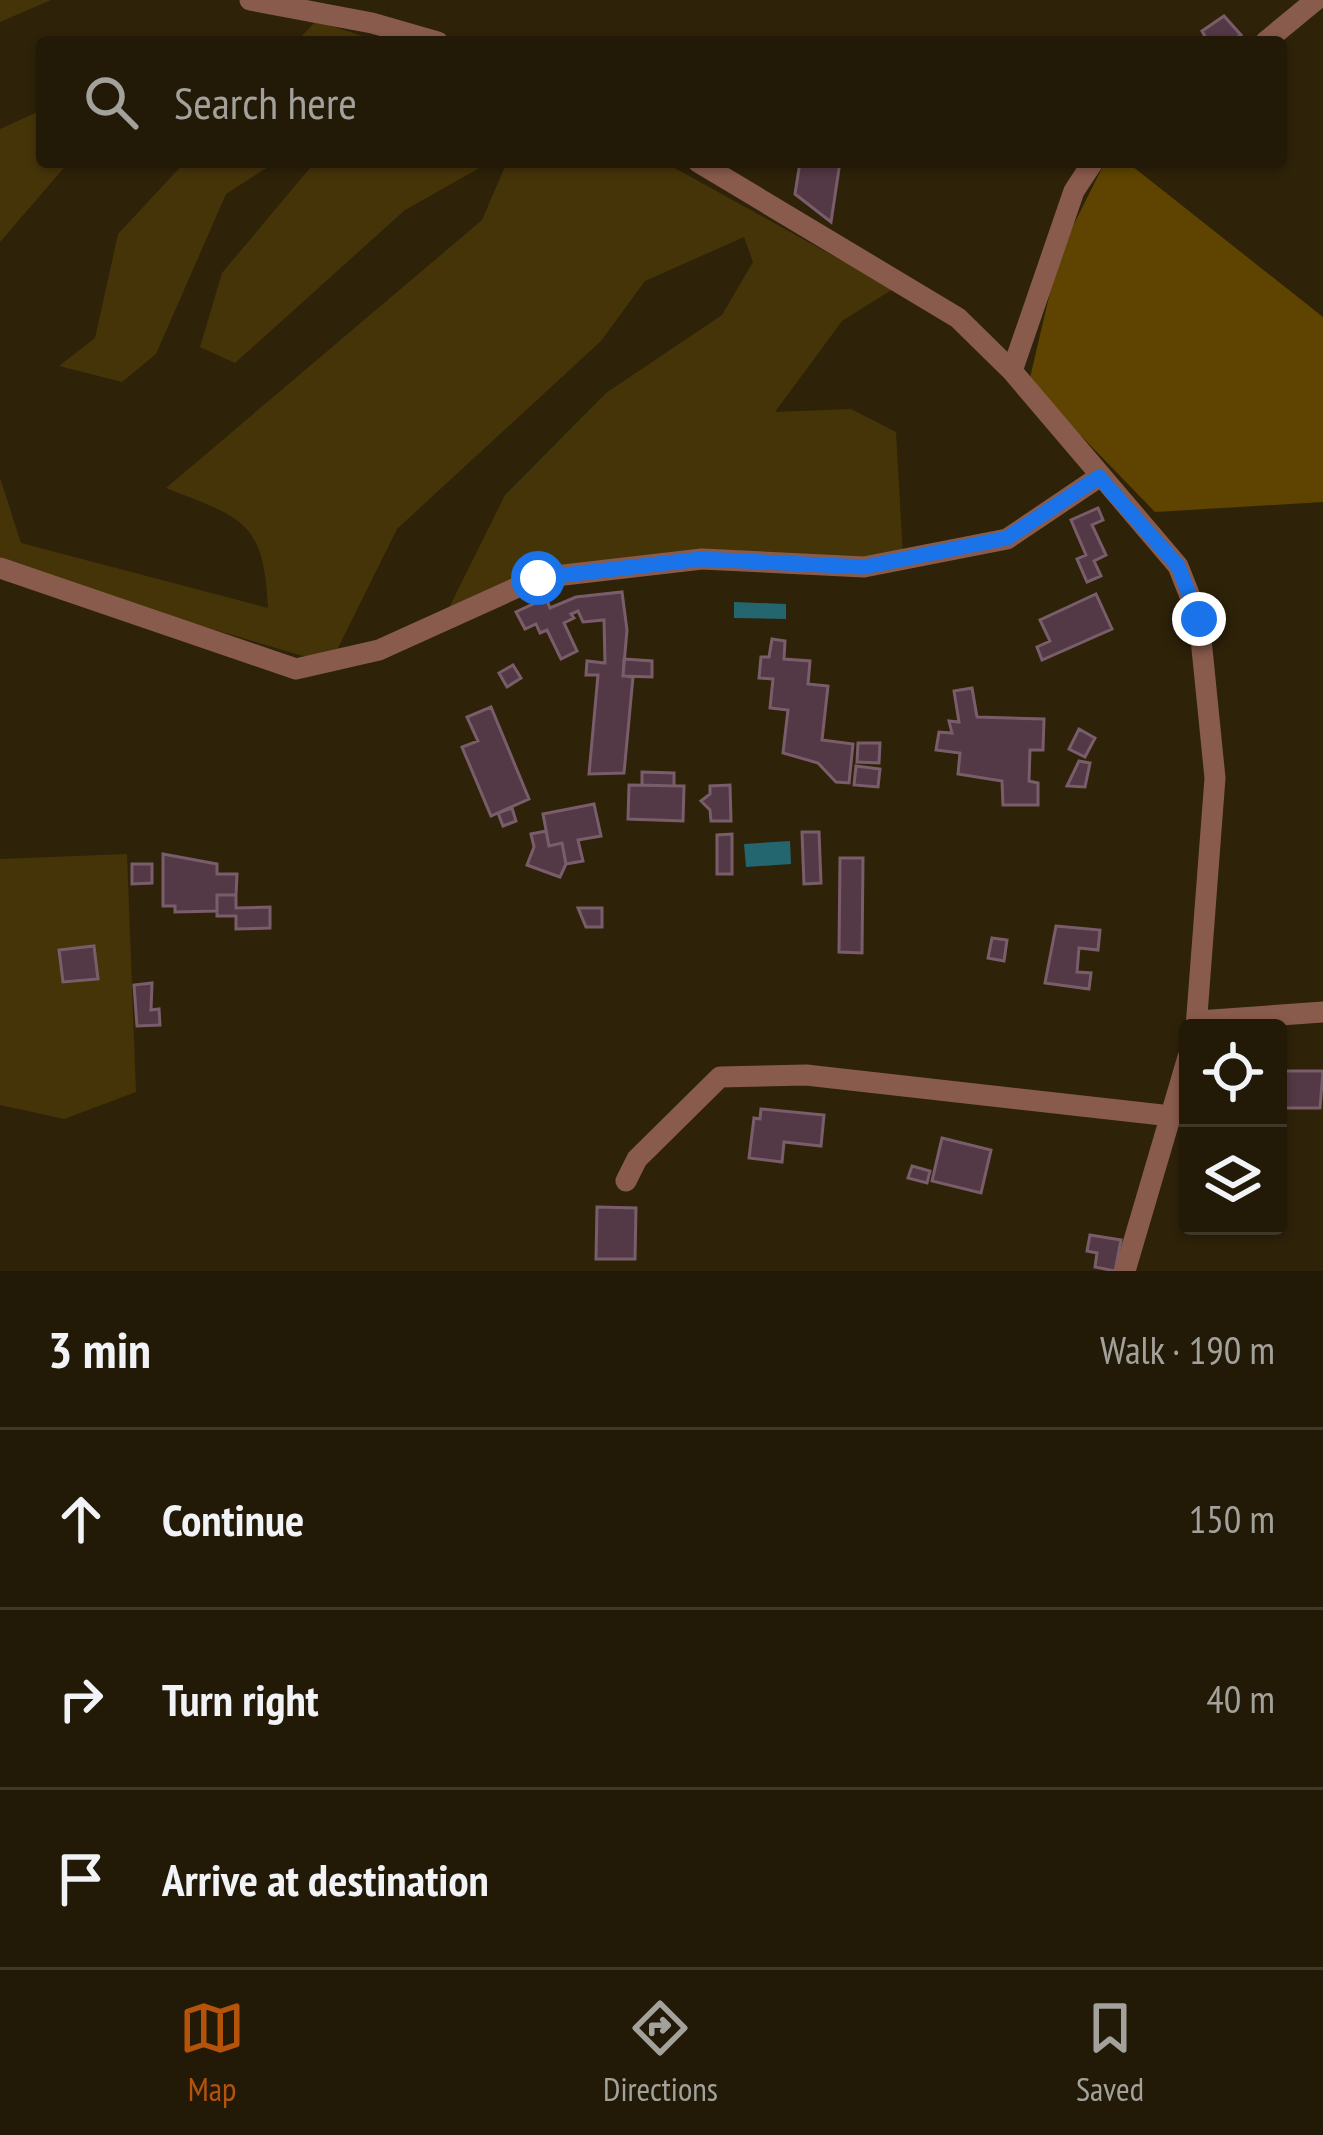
<!DOCTYPE html>
<meta charset="utf-8">
<style>
:root{--surface:#221a07;--page:#2a2311;--text:#f1f3f6;--muted:#a2a19b;--line:#3f3828;--accent:#b45309}
body{margin:0;font-family:"PT Sans Narrow",sans-serif;background:var(--page);color:var(--text)}
.controls{position:absolute;right:36px;bottom:36px;display:grid;overflow:hidden;border-radius:12px;box-shadow:0 3px 9px #0004}
.controls button{width:108px;height:108px;display:grid;place-items:center;padding:0;border:0;border-bottom:3px solid var(--line);background:var(--surface);color:var(--text);font:60px sans-serif}
.stop{position:absolute;width:36px;height:36px;margin:-27px;border:9px solid #1a73e8;border-radius:50%;background:#fff}
.stop.end{background:#1a73e8;border-color:#fff;box-shadow:0 3px 12px #0008}
.list{margin:0;padding:0;list-style:none}
h2{display:flex;justify-content:space-between;align-items:center;height:156px;margin:0;padding:0 48px;font-size:51px}
h2 small{font-size:39px;font-weight:400;color:var(--muted)}
.list li{display:grid;grid-template-columns:78px 1fr auto;gap:36px;align-items:center;box-sizing:border-box;height:180px;padding:0 48px;border-top:3px solid var(--line)}
.list b{display:block;font-size:45px;white-space:nowrap}
.list em{font-size:39px;font-style:normal;color:var(--muted)}
.icon{flex:none;width:66px;height:66px;fill:none;stroke:currentColor;stroke-width:2;stroke-linecap:round;stroke-linejoin:round}
.map{position:relative;flex:none;width:1323px;height:1271px;overflow:hidden}
.search{position:absolute;background:var(--surface);box-shadow:0 3px 9px #0004;left:36px;right:36px;top:36px;height:132px;display:flex;align-items:center;gap:30px;box-sizing:border-box;padding:0 42px;border-radius:12px;color:var(--muted);font-size:45px}
.sheet{height:696px;background:var(--surface)}
nav{display:flex;justify-content:space-around;align-items:center;box-sizing:border-box;height:168px;border-top:3px solid var(--line);background:var(--surface);font-size:33px;color:var(--muted)}
nav a{display:grid;justify-items:center;gap:6px}
nav .on{color:var(--accent)}
.map>svg:first-child{display:block}
.green{fill:#463409}
.forest{fill:#5e4400}
.water{fill:#23666f}
.building{fill:#533845;stroke:#7a5d6b;stroke-width:3}
.lines{fill:none;stroke-linecap:round;stroke-linejoin:round}
.minor{stroke:#895b4c;stroke-width:21}
.route{stroke:#1a73e8;stroke-width:15}
</style>
<div class="map">
<svg width="1323" height="1271" viewBox="0 0 1323 1271">
<rect width="100%" height="100%" fill="#2e2209"/>
<path class="green" d="M0 0H51L0 22Z
M316 21 381 42H296Z
M42 110V162H69L0 242V129Z
M185 162H276L226 194 156 354 122 382 59 366 95 338 118 234Z
M315 162H490L405 210 235 363 200 347 222 273Z
M507 162H664L893 289 842 321 775 412 851 409 896 432 903 557 584 570 442 622 505 495 606 393 722 315 753 262 744 237 645 281 601 341 397 529 330 664 0 566V478L21 543 268 608C264 520 242 518 166 488L482 220Z
M127 854 136 1092 64 1119 0 1105V859Z"/>
<path class="forest" d="M1105 162H1127L1323 317V502L1155 512 1029 382 1059 254Z"/>
<path class="water" d="M734 602 786 604V619L734 618Z
M790 841 791 864 746 867 744 844Z"/>
<path class="building" d="M1224 16 1241 35 1229 42H1208L1202 31Z
M800 162H840L831 222 795 194Z
M1098 508 1103 520 1092 525 1106 555 1094 561 1101 576 1087 582 1077 559 1086 555 1071 520Z
M622 592 627 630 623 676 633 677 624 773 589 774 598 675H586L587 661 605 663 604 620 583 622 578 611 571 614 574 618 564 623 577 651 561 659 547 630 540 633 536 624 525 629 516 612 546 598 550 608 576 597Z
M1096 594 1112 629 1042 660 1037 647 1050 641 1040 620Z
M772 639 785 641 784 659 810 661 808 684 828 686 822 740 853 744 849 783 836 782 818 763 783 753 788 710 770 708 773 679 759 678 761 657H769Z
M624 659 652 661V677L623 676Z
M513 665 521 678 507 687 499 673Z
M972 688 977 717 1044 719 1043 750H1030L1029 781 1038 783V805H1003L1002 781 958 774 960 753 936 750 939 732 952 733 949 721 959 722 954 691Z
M491 707 529 799 491 816 462 747 478 741 467 717Z
M1079 729 1095 738 1085 757 1069 749Z
M858 743H880L879 763 857 762Z
M1079 761 1090 763 1085 787 1067 786Z
M856 766 880 769 878 787 854 785Z
M642 772 674 773V786L642 785Z
M629 785 684 786 683 821 628 819Z
M730 785 731 821H711L710 810 701 801 710 794V786Z
M594 804 601 836 578 840 583 861 566 864 562 843 549 846 543 814Z
M512 808 516 821 503 826 498 813Z
M546 831 549 846 562 843 566 864 560 877 527 865 534 847 531 834Z
M802 832H819L821 883 804 884Z
M732 834V874H717V835Z
M163 854 217 864V874H237L236 895H217V911L175 912V906H163Z
M840 858H863L862 953 839 952Z
M132 864H152V883L132 884Z
M217 895H236V908L270 907V928L236 929V916H217Z
M578 908H602V927H586Z
M1056 926 1100 930 1098 950 1079 948 1077 972 1091 973 1089 989 1045 983Z
M992 938 1007 940 1004 961 988 958Z
M94 946 98 979 63 982 59 950Z
M152 983 151 1010 159 1009 160 1025 137 1026 134 985Z
M1278 1071H1323L1320 1108H1278Z
M761 1109 824 1115 821 1146 784 1142 782 1162 749 1158 754 1118 760 1119Z
M942 1138 991 1150 981 1193 932 1181Z
M912 1166 930 1171 927 1183 908 1178Z
M597 1207 636 1208 635 1259H596Z
M1090 1235 1121 1240 1115 1271 1095 1267 1097 1253 1087 1251Z"/>
<g class="lines">
<path class="minor" d="M250 0 372 23 438 42
M1265 42 1316 0
M698 162 958 318 1012 371 1178 566 1199 619 1215 778 1196 1028
M1012 371 1074 191 1093 162
M0 568 296 669 379 650 538 578 702 559 864 567 1007 539 1099 477
M1198 1021 1323 1012
M626 1181 637 1159 720 1077 806 1075 1171 1116
M1125 1271 1188 1057"/>
</g>
<g class="lines">
<path class="route" d="M538 578 701 559 864 567 1007 538 1099 477 1178 566 1199 619"/>
</g>
</svg>
<div class="controls">
<button><svg class="icon" aria-label="locate" viewBox="0 0 24 24"><circle cx="12" cy="12" r="6"/><path d="M12 2v4M12 18v4M2 12h4M18 12h4"/></svg></button>
<button><svg class="icon" aria-label="layers" viewBox="0 0 24 24"><path d="M12 4l9 5-9 5-9-5zM3 14l9 5 9-5"/></svg></button>
</div>
<div class="stop" style="left:538px;top:578px"></div>
<div class="stop end" style="left:1199px;top:619px"></div>
<div class="search"><svg class="icon" aria-label="search" viewBox="0 0 24 24"><circle cx="10" cy="10" r="6"/><path d="M15 15l6 6"/></svg>Search here</div>
</div>
<section class="sheet">
<h2>3 min<small>Walk · 190 m</small></h2>
<ul class="list">
<li><svg class="icon" aria-label="ahead" viewBox="0 0 24 24"><path d="M12 20V5M6 11l6-6 6 6"/></svg><div><b>Continue</b></div><em>150 m</em></li>
<li><svg class="icon" aria-label="right" viewBox="0 0 24 24"><path d="M7 20v-9h11M14 6l5 5-5 5"/></svg><div><b>Turn right</b></div><em>40 m</em></li>
<li><svg class="icon" aria-label="arrive" viewBox="0 0 24 24"><path d="M6 21V4h12l-3 4 3 4H6"/></svg><div><b>Arrive at destination</b></div></li>
</ul>
</section>
<nav>
<a class="on"><svg class="icon" aria-label="map" viewBox="0 0 24 24"><path d="M3 6l6-2 6 2 6-2v14l-6 2-6-2-6 2zM9 4v14M15 6v14"/></svg>Map</a>
<a><svg class="icon" aria-label="directions" viewBox="0 0 24 24"><path d="M12 3l9 9-9 9-9-9zM9 14v-3h6M13 9l2 2-2 2"/></svg>Directions</a>
<a><svg class="icon" aria-label="saved" viewBox="0 0 24 24"><path d="M7 4h10v16l-5-4-5 4z"/></svg>Saved</a>
</nav>
